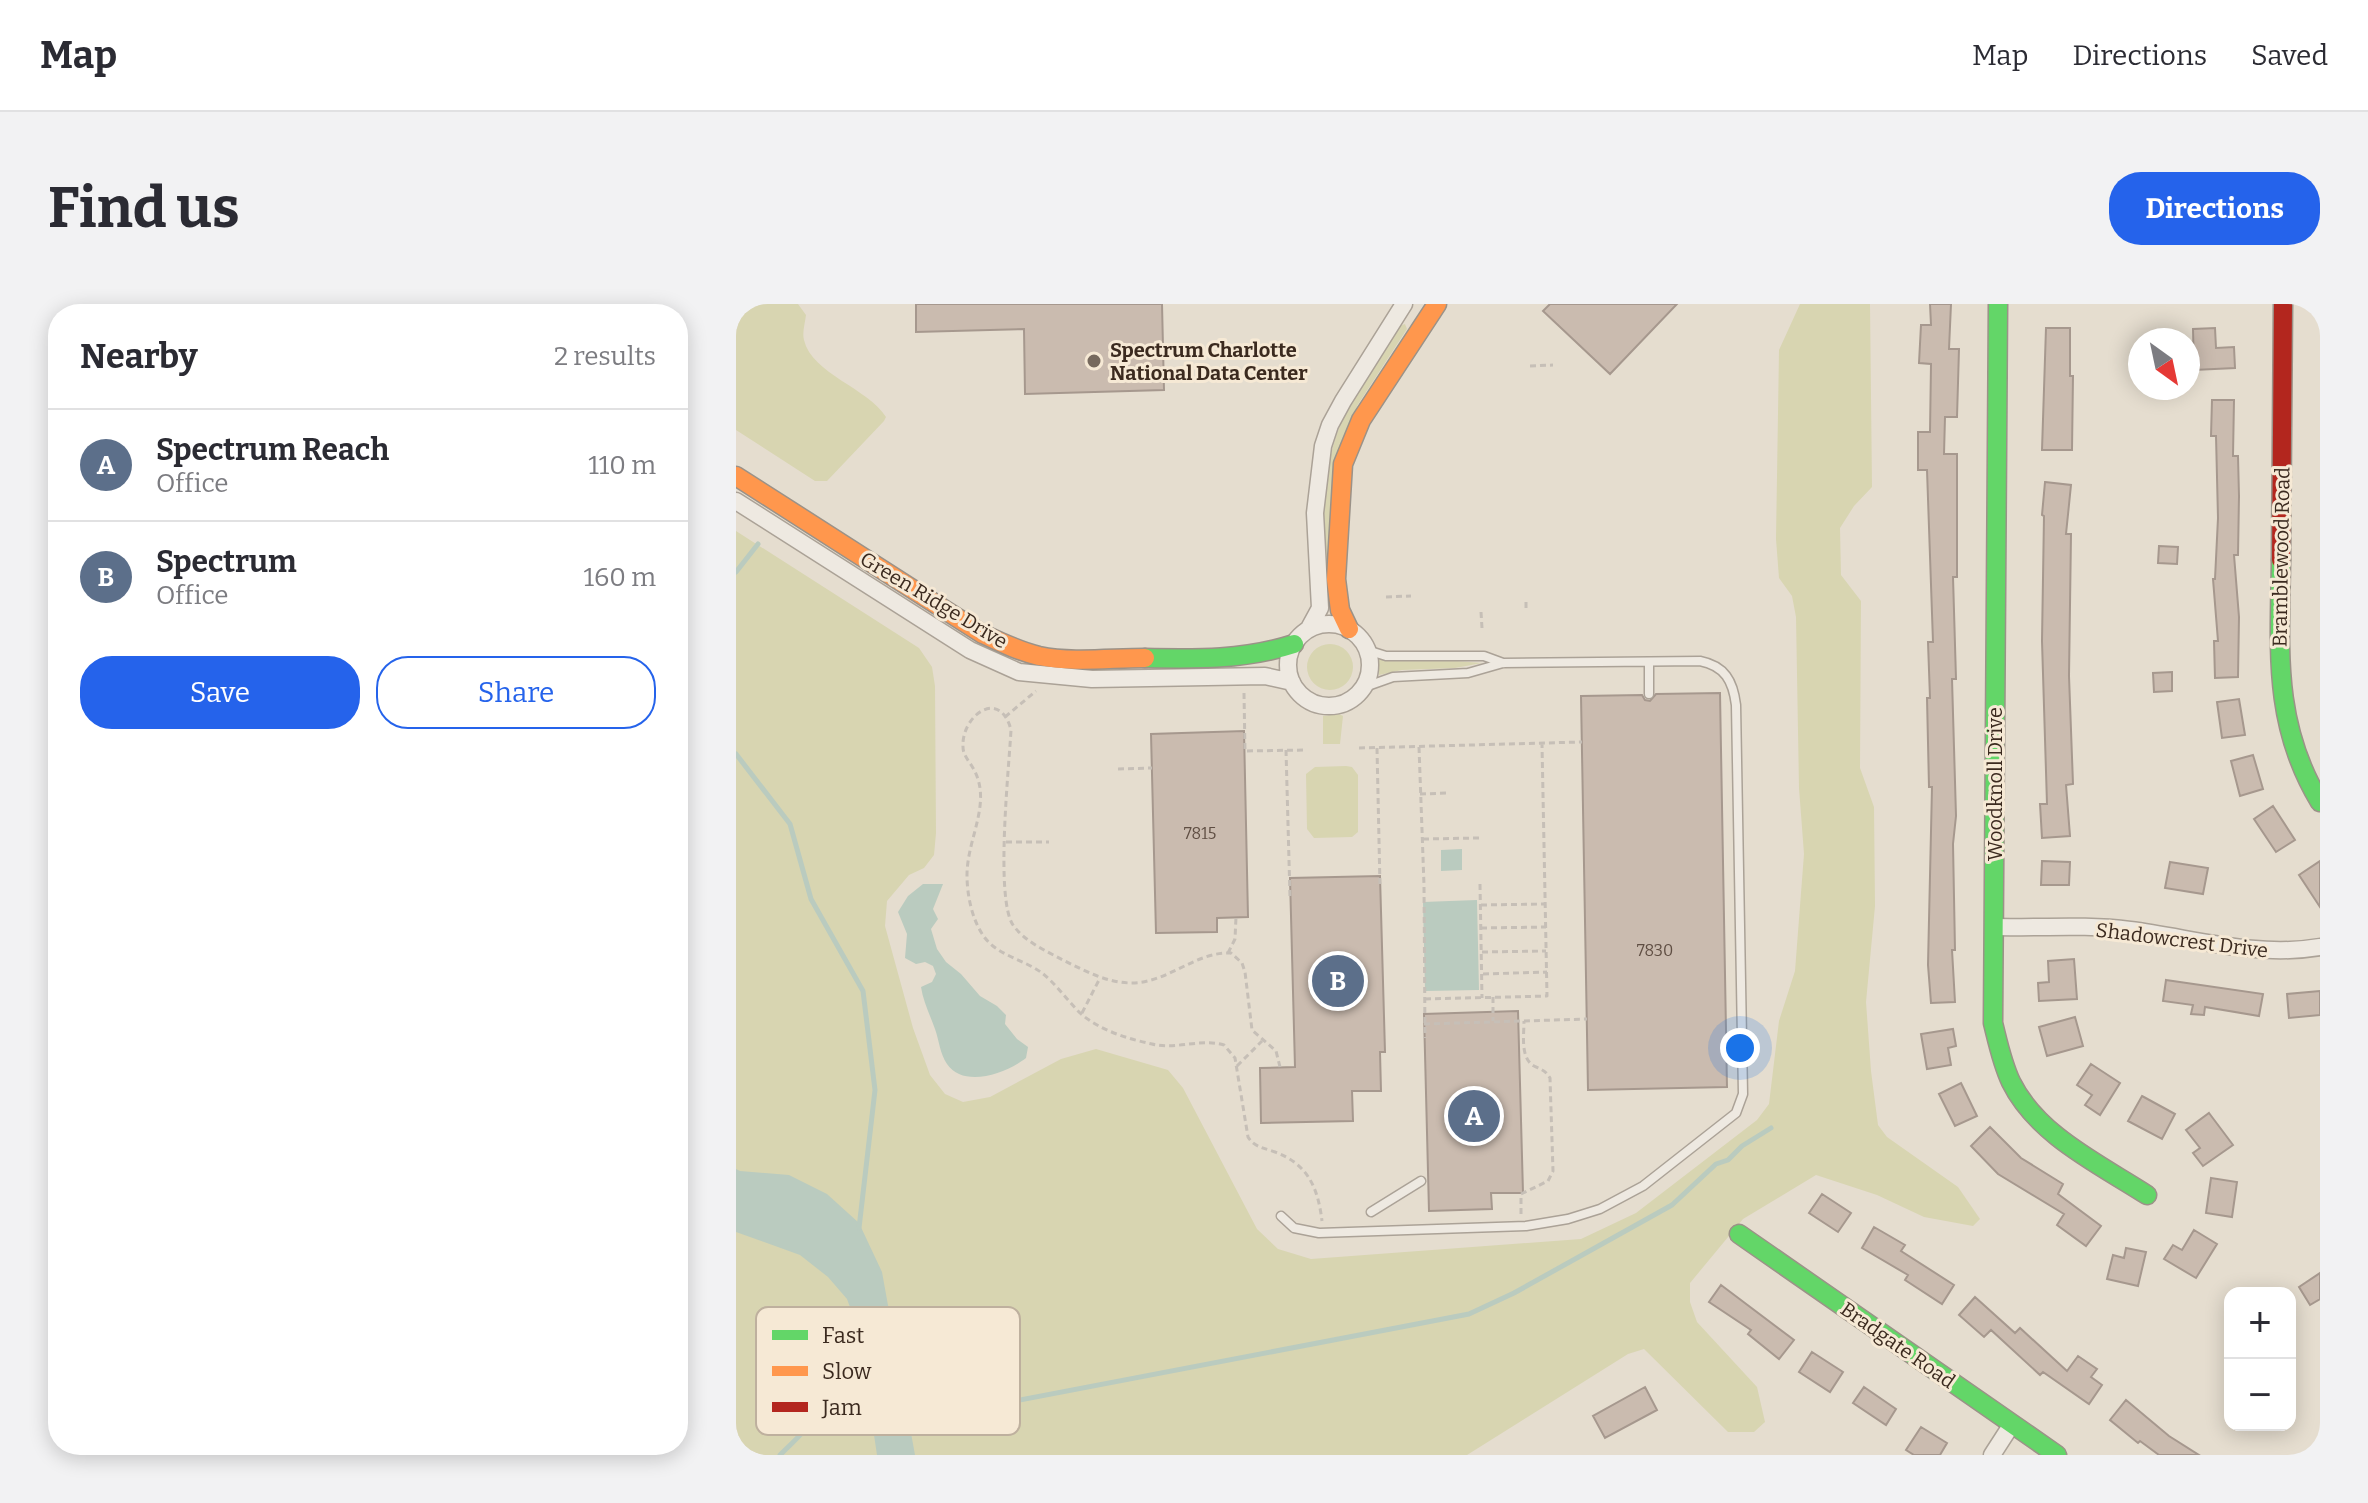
<!DOCTYPE html>
<meta charset="utf-8">
<style>
:root{--surface:#fff;--page:#f2f2f3;--text:#2b2b33;--muted:#7c7c81;--line:#e1e1e2;--accent:#2563eb}
body{margin:0;font-family:Bitter,serif;background:var(--page);color:var(--text)}
.controls{position:absolute;right:24px;bottom:24px;display:grid;overflow:hidden;border-radius:16px;box-shadow:0 4px 20px #0003}
.controls button{width:72px;height:72px;display:grid;place-items:center;padding:0;border:0;border-bottom:2px solid var(--line);background:var(--surface);color:var(--text);font:40px sans-serif}
.compass{position:absolute;left:1392px;top:24px;width:72px;height:72px;border-radius:50%;background:var(--surface);box-shadow:0 4px 20px #0003;rotate:147deg}
.you{position:absolute;left:1004px;top:744px;width:28px;height:28px;margin:-20px;border:6px solid #fff;border-radius:50%;background:#1a73e8;box-shadow:0 0 0 12px #1a73e833}
.badge{display:grid;place-items:center;width:52px;height:52px;border-radius:50%;background:var(--accent);color:#fff;font-size:26px;font-weight:700}
.pin{position:absolute;translate:-50% -50%;border:4px solid #fff;box-shadow:0 2px 8px #0006}
.list{margin:0;padding:0;list-style:none}
h2{display:flex;justify-content:space-between;align-items:center;height:104px;margin:0;padding:0 32px;font-size:34px}
h2 small{font-size:26px;font-weight:400;color:var(--muted)}
.list li{display:grid;grid-template-columns:52px 1fr auto;gap:24px;align-items:center;box-sizing:border-box;height:112px;padding:0 32px;border-top:2px solid var(--line)}
.list b{display:block;font-size:30px;white-space:nowrap}
.list p{margin:0;font-size:26px;white-space:nowrap;color:var(--muted)}
.list em{font-size:26px;font-style:normal;color:var(--muted)}
.actions{display:flex;gap:16px;padding:24px 32px}
.actions a{flex:1;padding:18px 0;border:2px solid var(--accent);border-radius:32px;text-align:center;font-size:28px;color:var(--accent)}
.actions .main{background:var(--accent);color:#fff}
.map{position:relative;flex:none;width:1584px;height:1151px;overflow:hidden;border-radius:32px}
header{display:flex;align-items:center;gap:48px;box-sizing:border-box;height:112px;padding:0 40px;background:var(--surface);border-bottom:2px solid var(--line)}
header strong{font-size:38px}
nav{display:flex;gap:44px;margin-inline-start:auto;font-size:28px}
.intro{display:flex;align-items:center;justify-content:space-between;box-sizing:border-box;height:192px;padding:0 48px}
h1{margin:0;font-size:56px}
.button{padding:20px 36px;border-radius:32px;background:var(--accent);color:#fff;font-size:28px;font-weight:700}
main{display:flex;gap:48px;padding:0 48px}
aside{flex:1;background:var(--surface);border-radius:32px;box-shadow:0 4px 20px #0003}
.map>svg:first-child{display:block}
.green{fill:#d8d5b1}
.water{fill:#bacbbf}
.lines{fill:none;stroke-linecap:round;stroke-linejoin:round}
.stream{stroke:#bacbbf;stroke-width:5}
.building{fill:#cabbaf;stroke:#a6988e;stroke-width:2}
.lane-casing{stroke:#aba297;stroke-width:11}
.street-casing{stroke:#aba297;stroke-width:19}
.fast-casing{stroke:#9b9288;stroke-width:21}
.slow-casing{stroke:#9b9288;stroke-width:21}
.jam-casing{stroke:#9b9288;stroke-width:21}
.path{stroke:#c6bfb7;stroke-width:3;stroke-dasharray:6 4;stroke-linecap:butt}
.lane{stroke:#eee9e1;stroke-width:8}
.street{stroke:#eee9e1;stroke-width:16}
.fast{stroke:#63d668;stroke-width:18}
.slow{stroke:#ff974d;stroke-width:18}
.jam{stroke:#b3261e;stroke-width:18}
.poi-dot{fill:#76695d;stroke:#f6e9d5;stroke-width:3}
.labels{text-anchor:middle;stroke-width:6;stroke-linejoin:round;paint-order:stroke}
.number-label{font-size:16px;fill:#5f4e43}
.poi-label{font-size:20px;font-weight:bold;fill:#3b2a1f;stroke:#f6e9d5;text-anchor:start}
.street-label{font-size:20px;fill:#3b2a1f;stroke:#f6e9d5}
.key{fill:#f6e9d5;stroke:#beb09e;stroke-width:2}
.key-label{font-size:22px;fill:#3b2a1f}
</style>
<header>
<strong>Map</strong>
<nav><a>Map</a><a>Directions</a><a>Saved</a></nav>
</header>
<div class="intro"><h1>Find us</h1><a class="button">Directions</a></div>
<main>
<aside>
<h2>Nearby<small>2 results</small></h2>
<ul class="list">
<li><span class="badge" style="background:#5c6f8a">A</span><div><b>Spectrum Reach</b><p>Office</p></div><em>110 m</em></li>
<li><span class="badge" style="background:#5c6f8a">B</span><div><b>Spectrum</b><p>Office</p></div><em>160 m</em></li>
</ul>
<div class="actions"><a class="main">Save</a><a>Share</a></div>
</aside>
<div class="map">
<svg width="1584" height="1151" viewBox="0 0 1584 1151">
<rect width="100%" height="100%" fill="#e5ddcf"/>
<path class="green" d="M0 0H62L70 11C69 19 66 29 68 36 76 70 132 84 150 113L148 117 91 177H79L0 126Z
M1064 0H1134L1136 183 1118 202 1104 224 1105 271 1125 297 1124 464 1138 503 1139 602 1130 698 1135 767 1142 821 1151 833 1222 883 1244 915 1237 922 1188 913 1141 891 1080 871 1007 915 954 979V998L961 1018 1021 1083 1029 1118 1018 1128H992L908 1045 892 1050 731 1151H0V227L183 344 196 363 199 382 200 529 198 551 188 564 173 571 151 597 149 622 177 724 194 771 209 790 227 798 254 793 325 755 360 745 432 766 447 784 521 925 542 945 575 955 845 935 900 909 1021 816 1033 800 1043 717 1059 667 1068 550 1063 484 1060 313 1056 292 1043 274 1040 235 1043 46Z
M669 20 671 25 621 102 593 287C585 226 583 162 611 106 627 76 647 49 664 22Z
M571 363a23 23 0 1 1 46 0a23 23 0 1 1-46 0Z
M643 356H708L746 359 719 364 666 366 643 371Z
M603 410 607 412 604 440H587V412Z
M610 462 616 463 622 471V528L616 533 578 534 571 525 570 470 579 463Z"/>
<path class="water" d="M726 545V566L705 567V546Z
M187 580H207L197 605 202 615 195 625 201 645 210 658 225 670 244 692 261 702 270 711 269 720 281 735 292 743 290 754C271 769 228 785 211 760 204 750 203 736 199 725 194 711 187 697 185 683L196 678 200 670 197 662 189 658 180 660 169 654 171 630 162 608 172 592Z
M741 596 743 686 689 687 687 598Z
M0 865 4 867 53 871 91 890 123 919 146 968 179 1151H141L122 1025 111 995 92 973 64 951 0 928Z"/>
<g class="lines">
<path class="stream" d="M0 268 22 240
M0 450 54 520 75 595 127 687 139 786 123 924
M169 1118 733 1010 778 989 936 901 980 860 992 856 1006 842 1035 824
M44 1151C56 1139 70 1127 79 1113 89 1096 122 1036 121 1019"/>
</g>
<path class="building" d="M180 0H426L428 86 289 90 288 25 180 28Z
M814 0H941L874 70 807 7Z
M1194 0H1215L1213 45H1223L1221 113H1209L1208 150H1221V273H1217L1220 375H1216L1220 512 1217 540 1219 646H1216L1219 698 1195 699 1192 661 1196 483H1193L1191 394H1194L1192 338H1197L1191 166H1182V128H1194L1195 60 1183 59 1185 21H1195Z
M1310 24H1334V72H1337L1336 146H1306Z
M1479 24 1480 44 1498 43 1499 64 1458 66 1457 25Z
M1476 96H1498L1497 152H1502L1503 192 1502 251H1498L1503 313 1502 373 1479 374 1478 337H1482L1477 275H1479L1482 214 1480 132H1475Z
M1309 178 1335 181 1330 230H1335L1333 372 1337 480 1330 481 1334 532 1306 534 1304 500H1311L1306 337 1308 212 1306 211Z
M1423 242 1442 243 1441 260 1422 259Z
M1436 368V387L1418 388 1417 369Z
M984 389 991 783 852 786 845 392 906 391 909 396 914 397 920 390Z
M1503 395 1509 431 1486 434 1481 398Z
M508 427 512 613 481 614V628L420 629 415 430Z
M1517 451 1527 485 1504 492 1495 457Z
M1537 502 1559 536 1540 548 1518 515Z
M1306 557 1334 558 1333 581H1305Z
M1584 557V603L1563 571Z
M1434 558 1472 564 1467 590 1429 584Z
M644 572 649 748H644L645 787H616L617 817 525 819 524 764 559 763 554 574Z
M1338 655 1341 695 1303 697 1302 679 1313 678 1312 657Z
M1430 676 1527 690 1523 712 1469 703 1468 711 1455 710 1457 701 1427 697Z
M1584 687V711L1553 714 1551 690Z
M782 707 787 889H755L756 905 693 907 688 710Z
M1339 713 1347 742 1311 752 1303 723Z
M1217 725 1220 742 1212 744 1215 761 1191 765 1185 730Z
M1355 760 1384 779 1364 811 1349 801 1356 791 1341 781Z
M1225 779 1241 812 1219 822 1203 790Z
M1406 792 1439 810 1426 835 1392 817Z
M1473 809 1497 841 1467 862 1457 849 1464 844 1450 826Z
M1254 823 1285 854 1327 880 1322 890 1365 922 1350 942 1321 921 1328 910 1262 870 1235 842Z
M1475 874 1501 878 1496 913 1470 909Z
M1086 890 1115 909 1102 928 1073 909Z
M1138 923 1169 941 1165 947 1218 981 1206 1000 1169 976 1172 971 1126 944Z
M1458 926 1481 940 1460 974 1428 955 1437 941 1446 946Z
M1390 944 1410 948 1402 982 1371 975 1377 951 1388 954Z
M1584 969V995L1574 1001 1563 983Z
M985 981 1058 1036 1043 1055 1012 1030 1015 1026 973 998Z
M1239 993 1279 1029 1284 1024 1331 1067 1342 1052 1361 1065 1355 1073 1366 1081 1353 1100 1307 1068 1304 1071 1255 1026 1248 1033 1223 1011Z
M1076 1048 1107 1068 1094 1088 1063 1068Z
M909 1083 921 1106 869 1134 857 1112Z
M1128 1083 1160 1105 1150 1121 1117 1099Z
M1390 1096 1433 1132 1463 1151H1423L1404 1137 1402 1139 1374 1116Z
M1185 1123 1211 1139 1204 1151H1178L1170 1146Z"/>
<g class="lines">
<g class="lane-casing">
<path id="lane" d="M631 346 650 352H748L767 359
M913 358V390
M635 908 685 877
M545 912 558 924 583 929 790 922 832 915 864 905 907 882 1000 809 1007 790 1000 401C997 377 989 362 964 357L767 359 732 369 657 373 626 384"/>
</g>
<g class="street-casing">
<path id="street" d="M0 197 234 346 283 368 356 375 529 372 556 378
M552 361a41 41 0 1 1 82 0a41 41 0 1 1-82 0Z
M572 326 584 304 579 209 587 142 594 121 607 97 668 0
M1259 623C1303 624 1350 620 1394 626 1457 634 1521 654 1584 643
M1256 1151 1276 1120"/>
</g>
<g class="fast-casing">
<path id="fast" d="M1262 0 1257 719C1262 739 1266 759 1275 778 1301 831 1363 860 1411 891
M1545 256C1544 344 1536 419 1584 498
M409 354C460 355 509 356 558 340
M1003 930 1321 1151"/>
</g>
<g class="slow-casing">
<path id="slow" d="M0 172 245 329C264 338 282 347 303 352 337 359 374 354 409 354
M613 325 604 306 600 275 607 160 625 116 701 0"/>
</g>
<g class="jam-casing">
<path id="jam" d="M1545 256 1547 0"/>
</g>
<path class="path" d="M794 62 817 61
M650 293 675 292
M790 298V305
M745 308 746 324
M508 389 509 447 569 446
M269 413 300 387
M683 443 688 581 689 734
M623 444 846 438
M641 444 644 583
M550 446 554 593
M382 465 416 464
M684 490 713 489
M687 535 743 534
M270 538H313
M744 580 746 694
M745 601 809 600
M745 624 810 623
M746 648 810 647
M492 649 499 635 500 613
M747 670 811 668
M757 693V717
M689 695 811 692 806 440
M346 709 364 674
M688 720 851 715
M501 762 526 737
M544 763 540 747 516 726 509 668 506 659 495 649C461 647 431 679 396 679 371 679 349 667 327 656 310 647 288 637 277 621 259 594 273 464 275 426 264 383 225 412 227 443 227 451 233 457 237 464 257 498 231 534 231 571 231 591 236 617 249 634 263 652 289 656 306 669 320 680 331 696 344 709 363 726 392 735 416 740 440 746 465 734 488 741L499 754 512 833C518 843 528 844 539 848 572 860 582 884 586 917
M785 910V890L812 877 817 867 814 774C809 766 806 766 798 762 784 754 788 731 788 717"/>
<use href="#lane" class="lane"/>
<use href="#street" class="street"/>
<use href="#fast" class="fast"/>
<use href="#slow" class="slow"/>
<use href="#jam" class="jam"/>
</g>
<circle class="poi-dot" cx="358" cy="57" r="8"/>
<g class="labels">
<g class="number-label">
<text x="464" y="535">7815</text>
<text x="919" y="652">7830</text>
</g>
<g class="poi-label">
<text x="374" y="53">Spectrum Charlotte<tspan x="374" dy="23">National Data Center</tspan></text>
</g>
<g class="street-label">
<text transform="translate(1545 253) rotate(-89)" y="7">Bramblewood Road</text>
<text transform="translate(198 296) rotate(31)" y="7">Green Ridge Drive</text>
<text transform="translate(1259 480) rotate(-90)" y="7">Woodknoll Drive</text>
<text transform="translate(1446 636) rotate(7)" y="7">Shadowcrest Drive</text>
<text transform="translate(1162 1041) rotate(35)" y="7">Bradgate Road</text>
</g>
</g>
<rect x="20" y="1003" width="264" height="128" rx="12" class="key"/>
<rect x="36" y="1026" width="36" height="10" fill="#63d668"/>
<rect x="36" y="1062" width="36" height="10" fill="#ff974d"/>
<rect x="36" y="1098" width="36" height="10" fill="#b3261e"/>
<g class="key-label">
<text x="86" y="1039">Fast</text>
<text x="86" y="1075">Slow</text>
<text x="86" y="1111">Jam</text>
</g>
</svg>
<div class="controls">
<button>+</button>
<button>−</button>
</div>
<svg class="compass" viewBox="-18 -18 36 36"><path d="M0-13l5 13h-10z" fill="#e53935"/><path d="M0 13l5-13h-10z" fill="#7c7c81"/></svg>
<div class="you"></div>
<div class="pin badge" style="left:738px;top:812px;background:#5c6f8a">A</div>
<div class="pin badge" style="left:602px;top:677px;background:#5c6f8a">B</div>
</div>
</main>
